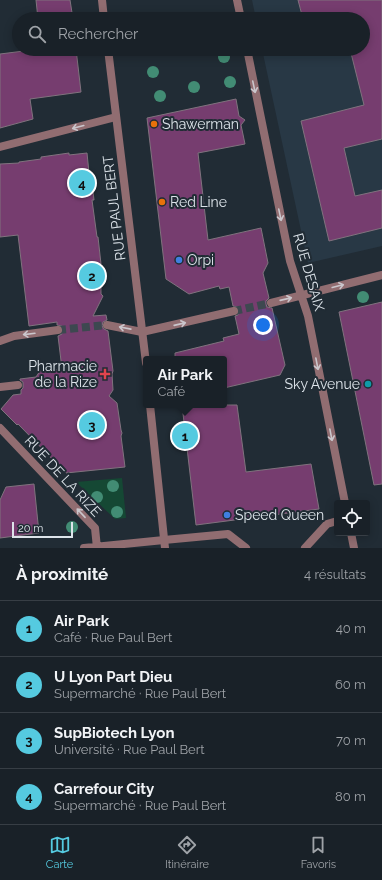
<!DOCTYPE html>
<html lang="fr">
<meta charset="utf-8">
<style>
:root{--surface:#192128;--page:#222930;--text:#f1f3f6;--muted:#9fa3a8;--line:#373e45;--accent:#55cae0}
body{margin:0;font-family:Raleway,sans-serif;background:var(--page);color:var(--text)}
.controls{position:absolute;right:12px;bottom:12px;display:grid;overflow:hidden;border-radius:4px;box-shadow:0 2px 10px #0003}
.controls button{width:36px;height:36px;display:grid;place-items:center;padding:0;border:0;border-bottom:1px solid var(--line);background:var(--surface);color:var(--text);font:20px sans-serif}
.scale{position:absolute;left:12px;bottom:10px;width:61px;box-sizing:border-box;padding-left:4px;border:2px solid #dde4ea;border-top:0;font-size:11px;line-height:14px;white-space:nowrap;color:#dde4ea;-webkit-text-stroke:3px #212c35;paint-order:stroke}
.you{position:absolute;left:263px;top:325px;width:14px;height:14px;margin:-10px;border:3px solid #fff;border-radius:50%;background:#1a73e8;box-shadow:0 0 0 6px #1a73e833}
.badge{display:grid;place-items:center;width:26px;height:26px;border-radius:50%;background:var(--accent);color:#111;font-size:13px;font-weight:700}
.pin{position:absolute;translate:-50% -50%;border:2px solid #fff;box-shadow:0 1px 4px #0006}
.popup{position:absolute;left:143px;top:356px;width:84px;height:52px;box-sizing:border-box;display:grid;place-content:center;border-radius:4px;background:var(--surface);filter:drop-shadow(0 1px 3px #0005);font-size:13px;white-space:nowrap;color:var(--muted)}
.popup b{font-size:15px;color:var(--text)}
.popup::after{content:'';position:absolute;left:50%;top:100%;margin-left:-8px;border:8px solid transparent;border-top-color:var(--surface)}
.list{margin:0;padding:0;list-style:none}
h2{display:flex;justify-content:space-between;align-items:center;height:52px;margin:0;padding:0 16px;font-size:17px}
h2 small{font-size:13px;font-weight:400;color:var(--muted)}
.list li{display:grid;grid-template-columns:26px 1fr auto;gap:12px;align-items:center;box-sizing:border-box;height:56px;padding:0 16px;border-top:1px solid var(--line)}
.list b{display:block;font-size:15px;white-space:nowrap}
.list p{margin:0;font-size:13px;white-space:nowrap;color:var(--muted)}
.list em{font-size:13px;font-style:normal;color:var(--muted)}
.icon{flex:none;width:22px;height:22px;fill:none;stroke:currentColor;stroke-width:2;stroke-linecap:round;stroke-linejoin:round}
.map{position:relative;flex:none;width:382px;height:548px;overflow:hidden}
.search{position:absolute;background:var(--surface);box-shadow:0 2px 10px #0003;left:12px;right:12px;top:12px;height:44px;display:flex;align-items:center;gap:10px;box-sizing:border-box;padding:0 14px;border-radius:22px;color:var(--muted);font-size:15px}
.sheet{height:276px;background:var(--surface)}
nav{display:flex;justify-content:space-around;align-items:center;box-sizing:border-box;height:56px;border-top:1px solid var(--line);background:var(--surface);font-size:11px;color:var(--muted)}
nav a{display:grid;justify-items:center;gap:2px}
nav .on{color:var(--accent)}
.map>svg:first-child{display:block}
.built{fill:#283845}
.green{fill:#154834}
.building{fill:#763d6f;stroke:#80737e}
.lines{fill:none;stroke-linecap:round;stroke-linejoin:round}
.minor-tunnel{stroke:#3d4850;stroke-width:8;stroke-dasharray:8 4;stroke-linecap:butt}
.service{stroke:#916d71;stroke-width:8}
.pedestrian{stroke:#916d71;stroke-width:8}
.minor{stroke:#916d71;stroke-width:8}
.tertiary{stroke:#916d71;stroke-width:8}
.tree{fill:#428c74}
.oneway{stroke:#cac6cc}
.food-dot{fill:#e8710a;stroke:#212c35;stroke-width:1.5}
.shop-dot{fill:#3f7fe0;stroke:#212c35;stroke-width:1.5}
.health-dot{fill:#e0444e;stroke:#212c35;stroke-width:1.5}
.culture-dot{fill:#0f9aa8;stroke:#212c35;stroke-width:1.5}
.labels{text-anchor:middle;stroke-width:4;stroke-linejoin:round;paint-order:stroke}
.poi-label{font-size:14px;fill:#dde4ea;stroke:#212c35;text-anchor:start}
.street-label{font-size:14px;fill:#dde4ea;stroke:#212c35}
</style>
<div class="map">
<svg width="382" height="548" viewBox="0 0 382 548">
<rect width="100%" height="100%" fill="#212c35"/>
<path class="built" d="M252 0H382V246L308 263 262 49H363V19H256Z"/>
<path class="green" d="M122 478 126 518 115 519 76 482Z"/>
<path class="building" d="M36 0H70L73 19H38Z
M298 0H382V139L344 148 355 196 382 190V228L329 241 301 121 364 105 350 49H363V19H303Z
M40 49H76L81 92 30 99 33 119 0 128V54Z
M236 99 239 116 245 120 241 125 245 144 198 153 208 240 261 228 268 263 263 273 269 298 266 301V304L267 307 272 308 285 365 280 375 224 388V359H175V353L224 341 223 338 239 334 235 316 238 315 239 310 238 307 233 306 229 287 220 289 219 286 189 294 166 279 147 118Z
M69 153V155L87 153 89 173H91L94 200H92L97 237H98L101 264H100L102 280 101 282V294L103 296 93 316 106 315 107 320 103 322 102 326 104 329 108 331 113 371 112 374 113 390 109 396 117 403 121 430 122 433 121 436 125 467 66 473 18 424 17 425 1 409 13 395 21 394V390L23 388V382L20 380V379L36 377 40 371 62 369 58 336 62 334 63 330 62 326 57 325V322L29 326 18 235 0 237V164L19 163V162L41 159V157Z
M382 302V484L374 485 339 312Z
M182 405H237L246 472 311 464 319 509 196 525Z
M34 484 39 533 0 538V500L6 487Z"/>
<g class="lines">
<path class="minor-tunnel" d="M234 311 271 303
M58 330 107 325"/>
<path class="service" d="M0 387 18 385"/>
<path class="pedestrian" d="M164 540 228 534 246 548
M305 548 327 524 337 521"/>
<path class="minor" d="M237 0 241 19
M247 49 290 261 308 316 345 503
M0 147 116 117
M271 303 382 275
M107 325 142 332 234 311
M0 341 14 336 58 330
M0 428 95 528 97 548
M351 533 354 548
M84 548 164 540"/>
<path class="tertiary" d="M102 0 104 19
M108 49 146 363
M150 405 165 548"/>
</g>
<g class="tree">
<circle cx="224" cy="57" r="6"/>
<circle cx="153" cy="72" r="6"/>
<circle cx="230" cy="82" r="6"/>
<circle cx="194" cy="87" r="6"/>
<circle cx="160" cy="96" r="6"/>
<circle cx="363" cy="297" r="6"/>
<circle cx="113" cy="486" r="6"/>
<circle cx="97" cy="497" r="6"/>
<circle cx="117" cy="512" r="6"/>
<circle cx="72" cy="527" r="6"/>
</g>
<defs><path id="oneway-shaft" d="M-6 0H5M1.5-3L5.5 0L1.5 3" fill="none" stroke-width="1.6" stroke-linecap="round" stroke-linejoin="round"/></defs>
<g class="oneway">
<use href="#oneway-shaft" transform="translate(254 87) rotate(78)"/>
<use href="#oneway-shaft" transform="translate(78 127) rotate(165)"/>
<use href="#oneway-shaft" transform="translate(280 215) rotate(78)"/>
<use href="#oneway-shaft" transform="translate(338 286) rotate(-14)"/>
<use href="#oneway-shaft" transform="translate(286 299) rotate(-13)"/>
<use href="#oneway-shaft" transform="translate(180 324) rotate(-13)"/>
<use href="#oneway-shaft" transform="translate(125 328) rotate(-169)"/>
<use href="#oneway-shaft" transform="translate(29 334) rotate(173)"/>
<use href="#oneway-shaft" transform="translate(317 364) rotate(79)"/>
<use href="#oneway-shaft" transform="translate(331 435) rotate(79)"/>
<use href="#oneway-shaft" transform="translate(81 513) rotate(-133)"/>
</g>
<g class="food-dot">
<circle cx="154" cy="124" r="4"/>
<circle cx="162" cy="202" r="4"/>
</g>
<g class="shop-dot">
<circle cx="179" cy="260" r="4"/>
<circle cx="227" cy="515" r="4"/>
</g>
<path class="health-dot" d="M103 368h4v4h4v4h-4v4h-4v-4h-4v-4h4z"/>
<circle class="culture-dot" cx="368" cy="384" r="4"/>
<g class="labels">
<g class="poi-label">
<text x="162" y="129">Shawerman</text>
<text x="170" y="207">Red Line</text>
<text x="187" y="265">Orpi</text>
<text x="97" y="371" text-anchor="end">Pharmacie<tspan x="97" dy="16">de la Rize</tspan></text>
<text x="360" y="389" text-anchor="end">Sky Avenue</text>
<text x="235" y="520">Speed Queen</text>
</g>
<g class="street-label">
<text transform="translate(114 208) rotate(-97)" y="5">RUE PAUL BERT</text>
<text transform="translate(309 272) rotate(74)" y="5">RUE DESAIX</text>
<text transform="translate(63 476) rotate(47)" y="5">RUE DE LA RIZE</text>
</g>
</g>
</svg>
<div class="controls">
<button><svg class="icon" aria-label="locate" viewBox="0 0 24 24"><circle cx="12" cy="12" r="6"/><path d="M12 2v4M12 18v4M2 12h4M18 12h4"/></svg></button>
</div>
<div class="scale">20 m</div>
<div class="you"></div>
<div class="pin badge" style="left:185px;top:436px">1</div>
<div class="popup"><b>Air Park</b>Café</div>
<div class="pin badge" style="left:92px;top:276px">2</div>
<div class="pin badge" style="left:92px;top:425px">3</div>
<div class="pin badge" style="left:82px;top:183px">4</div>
<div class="search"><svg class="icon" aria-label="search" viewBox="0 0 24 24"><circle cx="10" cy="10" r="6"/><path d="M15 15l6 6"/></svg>Rechercher</div>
</div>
<section class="sheet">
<h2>À proximité<small>4 résultats</small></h2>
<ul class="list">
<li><span class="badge">1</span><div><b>Air Park</b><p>Café · Rue Paul Bert</p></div><em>40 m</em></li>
<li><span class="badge">2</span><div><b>U Lyon Part Dieu</b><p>Supermarché · Rue Paul Bert</p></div><em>60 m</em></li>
<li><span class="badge">3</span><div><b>SupBiotech Lyon</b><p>Université · Rue Paul Bert</p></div><em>70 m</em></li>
<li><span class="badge">4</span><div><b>Carrefour City</b><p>Supermarché · Rue Paul Bert</p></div><em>80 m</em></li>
</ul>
</section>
<nav>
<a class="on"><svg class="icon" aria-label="map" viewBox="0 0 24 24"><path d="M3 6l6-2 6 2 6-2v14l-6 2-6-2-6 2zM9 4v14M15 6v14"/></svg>Carte</a>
<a><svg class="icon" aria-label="directions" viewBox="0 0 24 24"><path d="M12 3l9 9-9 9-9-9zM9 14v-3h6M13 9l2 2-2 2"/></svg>Itinéraire</a>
<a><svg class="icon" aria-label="saved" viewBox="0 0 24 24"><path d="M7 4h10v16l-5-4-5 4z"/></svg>Favoris</a>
</nav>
